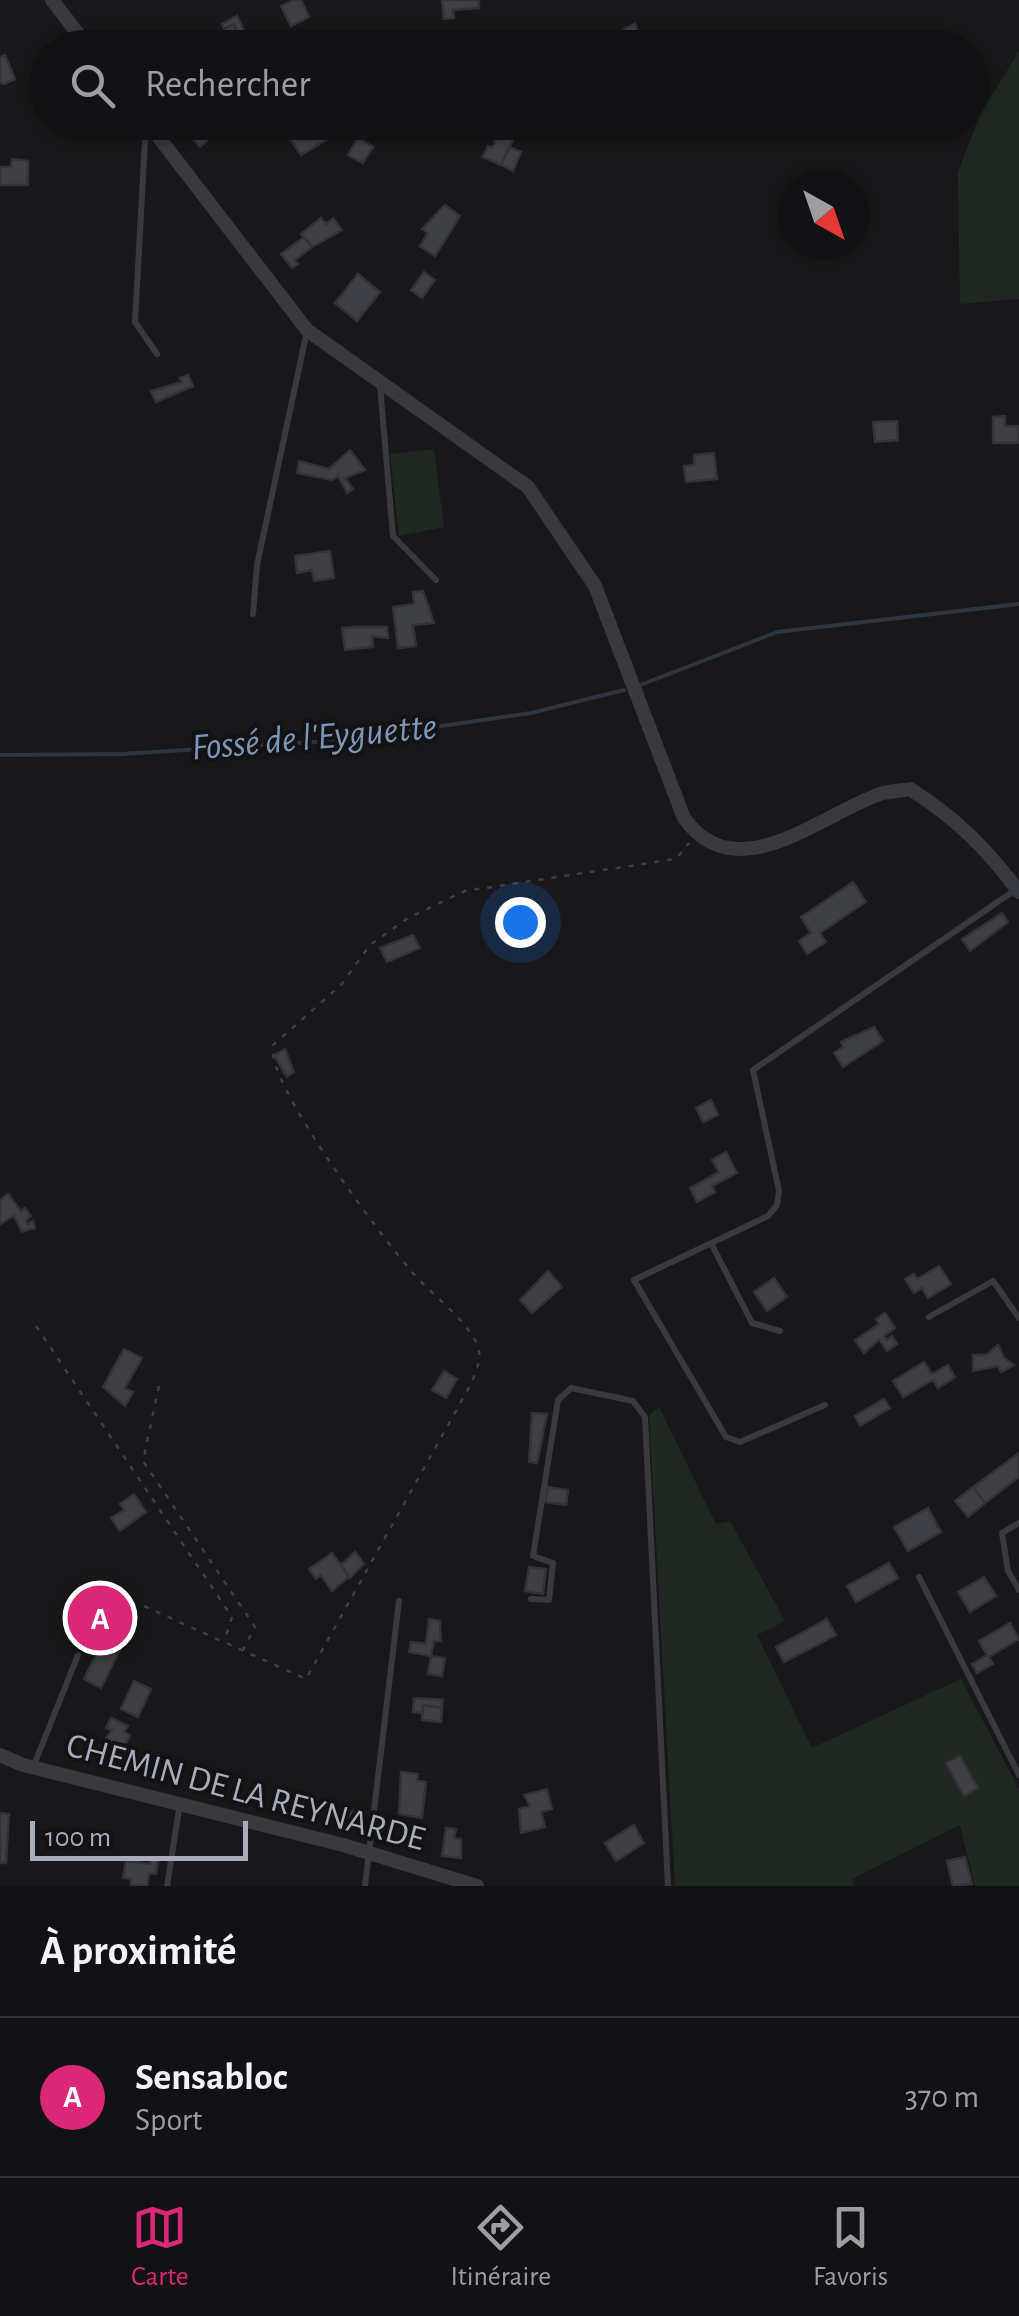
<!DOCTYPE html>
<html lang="fr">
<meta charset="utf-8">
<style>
:root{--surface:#121214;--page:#1f2022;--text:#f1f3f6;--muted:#9c9ea0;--line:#313234;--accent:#db2777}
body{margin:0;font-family:"Alegreya Sans",sans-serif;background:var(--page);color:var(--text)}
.compass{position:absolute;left:779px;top:170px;width:90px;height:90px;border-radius:50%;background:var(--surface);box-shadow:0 2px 8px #0004;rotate:140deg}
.scale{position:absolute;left:30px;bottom:25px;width:218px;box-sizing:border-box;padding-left:10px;border:5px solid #a9adbb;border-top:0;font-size:28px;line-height:35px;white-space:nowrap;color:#a9adbb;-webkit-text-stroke:8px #131315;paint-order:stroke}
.you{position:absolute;left:520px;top:922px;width:35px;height:35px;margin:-25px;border:8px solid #fff;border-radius:50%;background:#1a73e8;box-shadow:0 0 0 15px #1a73e833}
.badge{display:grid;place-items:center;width:65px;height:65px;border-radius:50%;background:var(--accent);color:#fff;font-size:32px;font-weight:700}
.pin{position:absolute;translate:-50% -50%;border:5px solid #fff;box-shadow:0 2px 10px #0006}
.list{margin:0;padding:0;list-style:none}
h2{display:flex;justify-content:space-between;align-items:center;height:130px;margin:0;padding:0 40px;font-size:42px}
h2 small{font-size:32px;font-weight:400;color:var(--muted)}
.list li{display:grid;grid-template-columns:65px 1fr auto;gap:30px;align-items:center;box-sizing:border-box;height:160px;padding:0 40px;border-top:2px solid var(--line)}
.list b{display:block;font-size:38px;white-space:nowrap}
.list p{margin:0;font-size:32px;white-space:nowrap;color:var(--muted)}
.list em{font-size:32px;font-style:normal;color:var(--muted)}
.icon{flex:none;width:55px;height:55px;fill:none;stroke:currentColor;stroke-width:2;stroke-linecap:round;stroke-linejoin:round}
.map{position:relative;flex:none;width:1019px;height:1886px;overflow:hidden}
.search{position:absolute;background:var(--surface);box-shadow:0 2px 8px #0004;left:30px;right:30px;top:30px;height:110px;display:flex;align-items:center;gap:25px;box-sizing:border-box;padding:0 35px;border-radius:55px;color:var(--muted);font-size:38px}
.sheet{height:290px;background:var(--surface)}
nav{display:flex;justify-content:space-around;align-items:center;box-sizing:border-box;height:140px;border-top:2px solid var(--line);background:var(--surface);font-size:28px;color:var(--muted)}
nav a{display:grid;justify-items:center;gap:5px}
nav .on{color:var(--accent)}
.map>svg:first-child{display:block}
.green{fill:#1f2922}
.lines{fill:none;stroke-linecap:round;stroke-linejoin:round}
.stream{stroke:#2d3540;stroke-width:4}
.building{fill:#3f4045;stroke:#323237;stroke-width:2.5}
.path{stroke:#3f4047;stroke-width:2.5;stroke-dasharray:5 8;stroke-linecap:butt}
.lane{stroke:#393940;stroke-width:6}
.street{stroke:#393940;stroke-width:14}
.labels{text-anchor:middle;stroke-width:8;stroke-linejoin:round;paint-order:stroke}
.street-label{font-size:35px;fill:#a9adbb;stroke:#131315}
.water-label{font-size:38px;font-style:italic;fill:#7e97b8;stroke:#131315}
</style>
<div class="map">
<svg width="1019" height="1886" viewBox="0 0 1019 1886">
<rect width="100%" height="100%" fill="#18181a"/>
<path class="green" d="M1019 51V299L960 304 958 172 980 115Z
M434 449 444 527 399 536 390 454Z
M659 1407 716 1524 730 1521 785 1621 757 1635 812 1748 961 1679 1019 1789V1886H975L960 1825 852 1879 854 1886H675L649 1415Z"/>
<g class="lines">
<path class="stream" d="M638 686 777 632 1019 604
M0 755 122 754 345 740 531 713 624 690"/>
</g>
<path class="building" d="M294 0H301L309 17 291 26 281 6Z
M442 0H479V8L453 10 454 18 444 19Z
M237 16 250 42 242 46 234 24 224 29 222 24Z
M234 24 242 48H223L221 41 229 38 224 29Z
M635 24 644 48H605L618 42 616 38 625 34 624 29Z
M5 55 15 79 4 84 0 82V57Z
M192 122H206L203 126 212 136 200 147 185 129Z
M279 122H315L326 140 301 155Z
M510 122 516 133 501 165 483 157 488 146 492 148 495 143 490 131Z
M358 138 373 147 363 163 348 155Z
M509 147 521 152 513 171 501 165Z
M12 159 28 161V185H0V167H11Z
M445 205 460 216 435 256 420 246 428 233 422 229Z
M321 218 326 224 333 218 342 230 312 247 301 234Z
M304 237 312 247 295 260 298 264 292 268 281 254Z
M424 272 435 280 422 298 411 290Z
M358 274 380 292 357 321 335 303Z
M188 375 193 386 156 402 151 391 182 382 180 378Z
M1005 416V426H1019V443H993V417Z
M897 421 898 440 875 442 873 422Z
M350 450 365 470 345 478 353 489 347 493 338 476 332 480 297 473 299 461 329 469Z
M714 453 717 479 686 482 684 466 694 465V455Z
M330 551 334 578 314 581 312 570 297 573 295 556Z
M423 591 434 623 413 625 416 646 398 648 393 607 414 604 413 592Z
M357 627H387L388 638 372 636 373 647 345 650 342 628Z
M853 882 866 902 820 933 826 942 807 954 799 941 811 933 801 917Z
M1002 913 1008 922 970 951 962 939Z
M413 935 420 948 387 962 380 948Z
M874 1027 883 1041 843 1067 834 1053 843 1047 841 1042Z
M285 1049 294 1072 287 1077 274 1055Z
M711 1100 718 1115 703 1122 696 1108Z
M726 1152 737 1173 712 1186 715 1192 697 1202 690 1188 719 1172 712 1160Z
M8 1194 21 1211 25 1208 31 1216 26 1220 28 1224 33 1221 35 1228 22 1232 14 1216 0 1224V1200Z
M939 1266 951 1284 928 1298 922 1288 914 1293 905 1279 914 1274 917 1279Z
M548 1271 562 1287 532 1313 520 1300Z
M774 1278 787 1297 767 1311 754 1292Z
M885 1313 895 1328 884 1336 887 1340 892 1336 897 1344 887 1351 879 1339 864 1353 855 1340 879 1324 876 1319Z
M998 1345 1004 1358 1014 1365 1001 1372 998 1366 973 1371V1355H986Z
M124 1349 142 1358 125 1388 133 1392 125 1406 103 1387Z
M924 1362 932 1374 948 1365 955 1377 938 1388 933 1380 903 1397 893 1381Z
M444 1371 457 1379 446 1398 432 1390Z
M884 1399 890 1408 860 1426 855 1416Z
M532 1413 547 1414 537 1463 529 1462Z
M1019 1453V1477L985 1503 973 1487Z
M548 1487 568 1490 566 1505 545 1502Z
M973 1487 985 1503 968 1517 955 1501Z
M134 1494 146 1512 120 1531 111 1518 124 1510 120 1504Z
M928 1508 941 1532 908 1551 894 1527Z
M355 1552 364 1564 350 1578 341 1565Z
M332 1553 349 1577 332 1591 321 1575 316 1579 309 1569Z
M889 1563 898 1578 856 1602 847 1586Z
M529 1567 546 1569 543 1594 525 1591Z
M984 1577 996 1596 970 1612 958 1592Z
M82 1594 134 1621 101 1688 84 1679 95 1657 110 1640 69 1619Z
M429 1619 440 1621 441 1641H434L431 1656 409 1652 411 1642 426 1644Z
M827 1619 836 1635 784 1662 776 1647Z
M1010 1623 1019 1639 989 1657 993 1664 977 1673 972 1664 987 1655 979 1641Z
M431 1656 445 1658 442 1676 428 1674Z
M134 1681 151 1689 138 1717 121 1709Z
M414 1698 443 1700 442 1708 423 1705V1713L413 1712Z
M423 1705 442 1708 441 1722 422 1720Z
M111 1718 128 1726 124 1732 130 1735 118 1760 98 1750 112 1730 106 1728Z
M960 1756 978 1788 964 1796 946 1763Z
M401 1772 418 1774 417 1781 426 1782 422 1818 399 1814Z
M547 1789 552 1809 541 1812 545 1827 521 1833 519 1809 530 1806 524 1795Z
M340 1810 360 1812 359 1828 338 1826Z
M0 1813 9 1814 6 1863H0Z
M634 1825 644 1843 616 1861 605 1843Z
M446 1828 456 1829 454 1838 461 1839V1858L442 1856Z
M151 1857 158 1858 156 1874 149 1873 147 1886 131 1885V1879L123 1878 126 1861 150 1864Z
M965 1857 972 1884 953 1886 947 1861Z"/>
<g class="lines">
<path class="path" d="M36 1326 232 1617 224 1642
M159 1386 143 1461 255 1627 243 1650
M144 1606 306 1679 471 1384C477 1368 484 1356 475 1340 461 1315 431 1294 412 1272 383 1239 264 1081 273 1045L341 985 370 945 408 918 465 891 676 859 689 843"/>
<path class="lane" d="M148 48 170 37 201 48
M146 123 135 322 157 354
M380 386 393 536 436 580
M253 614 257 565 307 331
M711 1243 752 1323 780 1331
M929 1317 993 1281 1019 1318
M825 1405 740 1442 726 1437 634 1280 768 1216 777 1205 779 1191 753 1070 1018 888
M1019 1523 1002 1533 1008 1571 1019 1590
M919 1577 1019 1775
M531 1599 549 1600 553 1563 533 1556 558 1400 571 1388 633 1401 645 1417 668 1886
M34 1765 78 1655
M167 1886 180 1803
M365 1886 399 1601"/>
<path class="street" d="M52 0 89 48
M147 122 307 330 528 487 595 586 684 818C736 891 820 815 880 794 889 791 901 791 910 789 956 818 987 849 1019 892
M0 1755 23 1765 343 1845 477 1886"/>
</g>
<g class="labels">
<g class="street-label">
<text transform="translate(246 1791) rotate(15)" y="12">CHEMIN DE LA REYNARDE</text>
</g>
<g class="water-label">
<text transform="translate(314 736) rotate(-5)" y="13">Fossé de l'Eyguette</text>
</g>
</g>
</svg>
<svg class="compass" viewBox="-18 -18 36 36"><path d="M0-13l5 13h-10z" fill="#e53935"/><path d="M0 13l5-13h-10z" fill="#9c9ea0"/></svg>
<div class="scale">100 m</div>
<div class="you"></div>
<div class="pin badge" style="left:100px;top:1618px">A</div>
<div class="search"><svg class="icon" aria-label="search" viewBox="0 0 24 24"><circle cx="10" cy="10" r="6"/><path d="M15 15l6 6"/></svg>Rechercher</div>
</div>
<section class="sheet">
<h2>À proximité<small></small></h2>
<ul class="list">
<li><span class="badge">A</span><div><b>Sensabloc</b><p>Sport</p></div><em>370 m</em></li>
</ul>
</section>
<nav>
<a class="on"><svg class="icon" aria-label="map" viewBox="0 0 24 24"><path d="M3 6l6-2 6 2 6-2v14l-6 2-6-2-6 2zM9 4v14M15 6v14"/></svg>Carte</a>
<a><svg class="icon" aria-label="directions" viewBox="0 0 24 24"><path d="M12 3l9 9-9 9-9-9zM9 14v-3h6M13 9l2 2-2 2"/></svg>Itinéraire</a>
<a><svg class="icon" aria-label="saved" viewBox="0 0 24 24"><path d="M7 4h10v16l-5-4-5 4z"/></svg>Favoris</a>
</nav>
